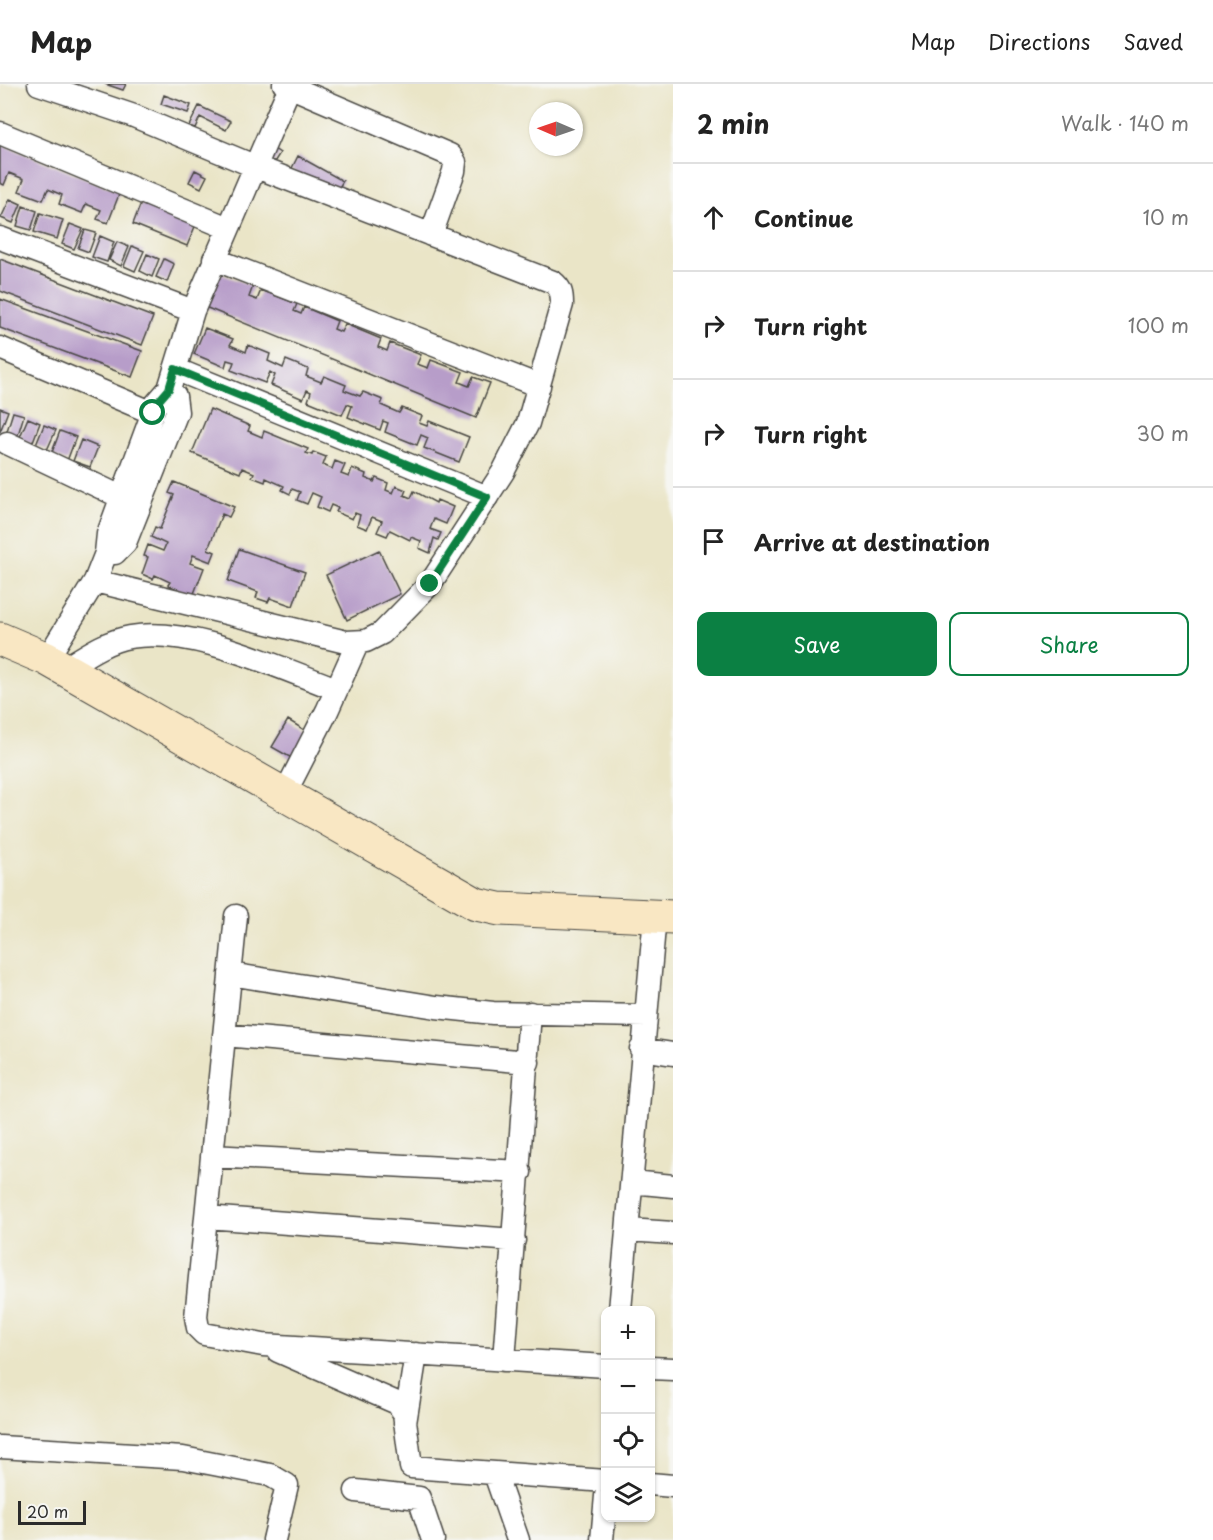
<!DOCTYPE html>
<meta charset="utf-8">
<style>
:root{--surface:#fff;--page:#f2f2f2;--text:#222;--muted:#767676;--line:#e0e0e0;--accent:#0b8043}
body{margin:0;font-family:"Playpen Sans",sans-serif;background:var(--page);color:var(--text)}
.controls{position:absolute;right:18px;bottom:18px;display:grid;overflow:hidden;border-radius:12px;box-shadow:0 2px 4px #0004}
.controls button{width:54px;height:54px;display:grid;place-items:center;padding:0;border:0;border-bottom:2px solid var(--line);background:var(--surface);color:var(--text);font:30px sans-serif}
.compass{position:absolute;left:529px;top:18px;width:54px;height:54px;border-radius:50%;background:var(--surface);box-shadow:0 2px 4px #0004;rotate:272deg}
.scale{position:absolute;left:18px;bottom:15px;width:68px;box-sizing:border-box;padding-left:6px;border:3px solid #2b2b2b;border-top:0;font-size:16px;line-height:21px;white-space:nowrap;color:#2b2b2b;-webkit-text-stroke:4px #f6f6f2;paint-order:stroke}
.stop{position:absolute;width:18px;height:18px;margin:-14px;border:4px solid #0b8043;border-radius:50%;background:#fff}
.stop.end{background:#0b8043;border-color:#fff;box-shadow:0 2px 6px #0008}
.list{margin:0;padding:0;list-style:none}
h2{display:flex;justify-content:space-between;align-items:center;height:78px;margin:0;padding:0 24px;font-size:26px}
h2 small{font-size:20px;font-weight:400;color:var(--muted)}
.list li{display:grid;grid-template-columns:39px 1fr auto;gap:18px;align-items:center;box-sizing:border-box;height:108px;padding:0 24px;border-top:2px solid var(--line)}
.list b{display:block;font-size:22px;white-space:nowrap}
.list em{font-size:20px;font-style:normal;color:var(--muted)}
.actions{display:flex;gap:12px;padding:18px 24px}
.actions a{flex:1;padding:14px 0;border:2px solid var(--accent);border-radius:12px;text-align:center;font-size:21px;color:var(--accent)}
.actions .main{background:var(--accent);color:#fff}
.icon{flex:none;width:33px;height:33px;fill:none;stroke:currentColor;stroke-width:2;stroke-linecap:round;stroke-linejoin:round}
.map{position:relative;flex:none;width:673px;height:1456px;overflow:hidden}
header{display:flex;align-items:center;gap:36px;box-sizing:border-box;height:84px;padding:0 30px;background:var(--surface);border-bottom:2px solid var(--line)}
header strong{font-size:28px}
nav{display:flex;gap:33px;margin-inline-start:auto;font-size:21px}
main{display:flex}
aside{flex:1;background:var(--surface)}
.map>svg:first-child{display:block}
.building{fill:#b79dc9}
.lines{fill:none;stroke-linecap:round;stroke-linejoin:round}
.street-casing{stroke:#484742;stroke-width:25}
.secondary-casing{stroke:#484742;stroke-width:35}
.street{stroke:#fff;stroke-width:22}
.secondary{stroke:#f9e7c3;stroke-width:33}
.route{stroke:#0b8043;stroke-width:8}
</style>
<header>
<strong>Map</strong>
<nav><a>Map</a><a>Directions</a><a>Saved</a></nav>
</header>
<main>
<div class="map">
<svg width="673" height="1456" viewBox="0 0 673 1456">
<rect width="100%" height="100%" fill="#f6f6f2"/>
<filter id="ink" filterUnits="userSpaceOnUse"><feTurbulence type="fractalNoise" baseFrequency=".0167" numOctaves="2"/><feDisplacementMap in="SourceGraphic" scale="12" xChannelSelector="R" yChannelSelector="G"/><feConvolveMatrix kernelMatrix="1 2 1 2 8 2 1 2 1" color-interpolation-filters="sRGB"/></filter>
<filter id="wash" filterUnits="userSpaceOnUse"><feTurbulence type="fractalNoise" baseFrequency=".008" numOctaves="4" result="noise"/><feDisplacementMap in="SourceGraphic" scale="24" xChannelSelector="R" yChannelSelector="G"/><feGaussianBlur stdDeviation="1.35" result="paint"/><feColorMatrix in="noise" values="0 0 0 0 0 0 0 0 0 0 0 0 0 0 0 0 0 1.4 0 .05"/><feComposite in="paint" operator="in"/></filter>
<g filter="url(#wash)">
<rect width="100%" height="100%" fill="#eae5c7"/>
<g id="blocks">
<path class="building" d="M105 0H126L123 6Z
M164 11 191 21 188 29 161 20Z
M199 22 231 37 226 46 200 33 195 44 189 42Z
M0 60 120 108 108 139 97 135 101 126 86 120 82 129 59 120 62 111 48 105 43 116 19 107 24 95 9 89 4 101 0 99Z
M268 61 280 69 273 80 261 72Z
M298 72 343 97 335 110 291 86Z
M195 86 207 92 201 104 189 98Z
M10 115 21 120 13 139 1 134Z
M141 119 196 140 187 162 133 140Z
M23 122 37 127 31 146 17 142Z
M40 129 63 136 57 155 34 148Z
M70 140 83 145 74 165 62 160Z
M85 146 96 149 89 168 78 164Z
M100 152 114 158 107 178 92 173Z
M117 158 129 163 121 182 109 176Z
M132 162 144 167 135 187 124 182Z
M147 170 159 175 152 193 140 187Z
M0 175 153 233 142 261 0 207Z
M164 175 174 180 167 198 156 193Z
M219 189 253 202 249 213 257 216 261 206 297 220 294 227 301 230 304 223 337 237 334 245 341 248 345 240 381 255 378 263 387 267 390 259 421 271 417 280 428 284 431 276 463 288 459 298 469 302 473 293 490 299 476 334 205 223Z
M0 215 142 267 132 293 0 244Z
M205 244 233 255 230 261 246 268 248 261 270 270 268 277 283 284 286 276 308 285 306 292 321 298 324 292 346 301 344 306 360 312 363 308 383 316 381 321 399 329 402 324 422 332 419 339 427 342 429 337 469 353 459 378 424 364 428 354 421 351 417 361 385 348 388 339 383 337 380 346 348 333 352 322 347 320 342 331 308 317 311 308 307 306 303 315 271 301 275 291 270 288 265 299 231 286 234 278 227 276 225 283 194 270Z
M0 324 8 327 0 348Z
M210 325 250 342 248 347 262 353 264 347 308 365 306 369 312 371 313 368 326 373 323 381 332 385 335 377 345 381 341 390 349 393 352 384 366 390 365 394 374 398 376 394 388 399 386 406 393 409 396 402 406 406 404 411 411 414 414 407 436 419 437 416 453 423 446 440 434 435 430 445 441 449 438 456 434 454 430 469 419 464 421 457 411 453 410 456 390 446 387 452 377 448 382 437 372 433 367 445 357 441 360 431 355 429 352 435 336 428 338 424 331 421 328 428 317 423 321 413 312 409 307 420 297 416 300 408 292 405 290 410 282 406 284 402 266 394 265 398 252 393 254 389 242 384 240 389 192 369Z
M13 328 24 331 17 354 6 350Z
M28 334 40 339 32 360 19 355Z
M44 341 56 346 47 366 36 361Z
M60 347 76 353 67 377 51 371Z
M81 356 98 363 90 383 73 377Z
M174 398 234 423 229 433 222 430 208 465 215 468 211 478 193 471 190 479 204 484 193 512 168 501 170 498 155 491 153 495 142 490 148 473 144 472 148 461 163 467 166 460 151 453 155 443 160 445 174 411 169 409Z
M239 465 305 488 293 522 270 514 268 518 256 514 258 508 228 497Z
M379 466 400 510 347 536 326 491Z
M288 636 311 650 295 676 272 663Z"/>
</g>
</g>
<g filter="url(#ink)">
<use href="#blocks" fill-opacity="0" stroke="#484742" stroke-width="1.5"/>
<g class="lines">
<g class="street-casing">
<path id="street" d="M39 0 134 32 254 82 553 198C561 204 562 210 562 220L528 339 503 388 430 500 382 549 366 557 346 558 95 497
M284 0 450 71 455 78 454 87 431 151
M0 49 228 144
M0 154 193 227 169 305 156 320 108 450 106 469 95 497 47 575
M214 175 539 302
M193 227 290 2
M0 264 153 329
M175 285 487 413
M7 359 121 413
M106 469H115L125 459 177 328 175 312 169 305
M64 585C85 572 106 557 130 553 193 542 278 584 337 605
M284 711 327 627 358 558
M236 832 196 1233 198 1244 204 1250 263 1261 606 1282
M230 890 436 923 493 929 645 932
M224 951 528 978
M641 965 673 970
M212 1072 520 1088
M632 1098 673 1102
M206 1133 514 1156
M628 1146 673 1149
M620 1226 655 832
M278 1267 397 1319 404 1329 411 1383 606 1397
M504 1276 530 929
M650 1284 673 1285
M405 1339 416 1270
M0 1363 183 1374 270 1391 287 1401 274 1456
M495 1390 518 1456
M650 1400 673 1402
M356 1407 419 1414 433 1456
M602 1456 606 1412"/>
</g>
<g class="secondary-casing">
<path id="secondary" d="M0 555 47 575 476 820 499 825 673 833"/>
</g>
<use href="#street" class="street"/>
<use href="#secondary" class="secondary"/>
</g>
</g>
<g class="lines" filter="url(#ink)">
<path class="route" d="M153 329 156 320 169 305 175 285 487 413 430 500"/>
</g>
</svg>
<div class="controls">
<button>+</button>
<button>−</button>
<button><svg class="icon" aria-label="locate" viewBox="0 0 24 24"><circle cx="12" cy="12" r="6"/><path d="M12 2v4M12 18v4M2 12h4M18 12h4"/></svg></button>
<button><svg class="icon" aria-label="layers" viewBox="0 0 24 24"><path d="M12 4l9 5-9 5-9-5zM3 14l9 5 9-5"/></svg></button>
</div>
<svg class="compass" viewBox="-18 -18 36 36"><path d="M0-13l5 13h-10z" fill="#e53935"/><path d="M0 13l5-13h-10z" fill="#767676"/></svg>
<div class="scale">20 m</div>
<div class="stop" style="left:153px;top:329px"></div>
<div class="stop end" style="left:430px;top:500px"></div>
</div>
<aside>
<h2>2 min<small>Walk · 140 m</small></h2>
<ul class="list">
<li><svg class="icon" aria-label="ahead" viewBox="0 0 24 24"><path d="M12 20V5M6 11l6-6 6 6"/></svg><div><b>Continue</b></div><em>10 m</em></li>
<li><svg class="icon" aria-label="right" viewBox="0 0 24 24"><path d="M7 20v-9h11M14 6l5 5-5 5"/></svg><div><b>Turn right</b></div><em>100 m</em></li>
<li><svg class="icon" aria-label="right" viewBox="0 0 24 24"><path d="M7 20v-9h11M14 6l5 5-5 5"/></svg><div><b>Turn right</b></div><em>30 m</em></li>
<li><svg class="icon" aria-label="arrive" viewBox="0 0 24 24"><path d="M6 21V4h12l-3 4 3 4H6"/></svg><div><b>Arrive at destination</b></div></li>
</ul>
<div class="actions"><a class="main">Save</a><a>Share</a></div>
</aside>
</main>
